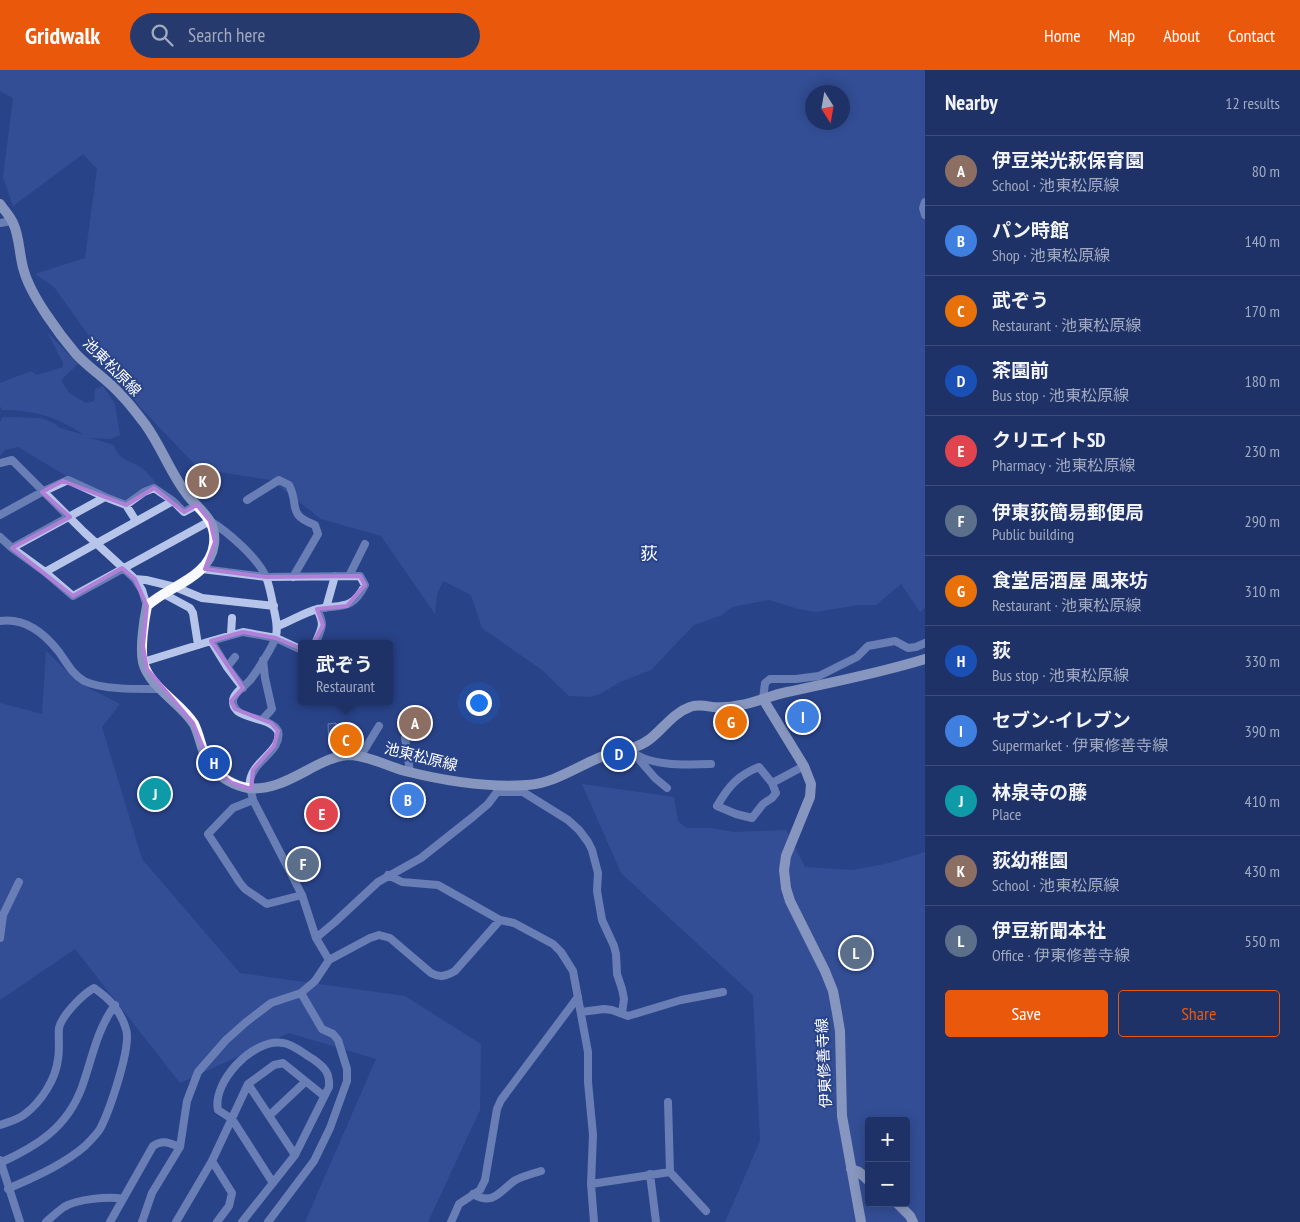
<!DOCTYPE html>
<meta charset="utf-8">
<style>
:root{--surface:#1f3267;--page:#273a6d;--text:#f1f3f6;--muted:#a1aac0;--line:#3c4d7b;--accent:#ea580c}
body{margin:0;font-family:"PT Sans Narrow","Noto Sans JP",sans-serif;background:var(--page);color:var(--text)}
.controls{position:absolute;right:15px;bottom:15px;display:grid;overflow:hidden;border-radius:5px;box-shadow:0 2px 12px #0003}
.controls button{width:45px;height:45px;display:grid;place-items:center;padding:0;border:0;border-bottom:1px solid var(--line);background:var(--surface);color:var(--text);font:25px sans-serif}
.compass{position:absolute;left:805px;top:15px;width:45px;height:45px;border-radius:50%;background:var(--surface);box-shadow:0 2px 12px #0003;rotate:169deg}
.you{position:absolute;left:478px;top:632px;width:18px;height:18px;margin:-12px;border:4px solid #fff;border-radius:50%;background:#1a73e8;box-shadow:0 0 0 8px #1a73e833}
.badge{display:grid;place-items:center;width:32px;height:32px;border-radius:50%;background:var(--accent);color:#fff;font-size:16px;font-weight:700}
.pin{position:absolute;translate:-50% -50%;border:2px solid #fff;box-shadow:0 1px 5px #0006}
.popup{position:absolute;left:298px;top:570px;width:95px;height:65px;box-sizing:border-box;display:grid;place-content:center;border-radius:5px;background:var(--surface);filter:drop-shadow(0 1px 4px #0005);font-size:16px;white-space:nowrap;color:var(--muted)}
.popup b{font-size:19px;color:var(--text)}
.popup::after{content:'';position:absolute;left:50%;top:100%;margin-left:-10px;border:10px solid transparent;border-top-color:var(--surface)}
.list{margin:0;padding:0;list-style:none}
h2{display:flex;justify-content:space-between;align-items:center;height:65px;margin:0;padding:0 20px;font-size:21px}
h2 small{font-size:16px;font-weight:400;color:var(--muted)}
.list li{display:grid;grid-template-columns:32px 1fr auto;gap:15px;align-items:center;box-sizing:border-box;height:70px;padding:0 20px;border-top:1px solid var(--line)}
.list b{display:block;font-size:19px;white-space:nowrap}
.list p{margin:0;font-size:16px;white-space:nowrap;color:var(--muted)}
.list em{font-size:16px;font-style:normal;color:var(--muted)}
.actions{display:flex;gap:10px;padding:15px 20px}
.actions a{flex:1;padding:11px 0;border:1px solid var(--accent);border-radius:5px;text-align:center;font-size:18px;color:var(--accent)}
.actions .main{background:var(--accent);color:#fff}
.icon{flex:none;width:28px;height:28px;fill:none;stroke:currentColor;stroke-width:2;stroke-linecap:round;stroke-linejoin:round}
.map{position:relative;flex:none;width:925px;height:1152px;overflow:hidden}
header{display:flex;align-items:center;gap:30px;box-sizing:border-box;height:70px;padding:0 25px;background:var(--accent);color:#fff}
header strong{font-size:24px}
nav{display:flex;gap:28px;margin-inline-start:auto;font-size:18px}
.search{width:350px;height:45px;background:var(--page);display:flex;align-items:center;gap:12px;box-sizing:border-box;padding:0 18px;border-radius:28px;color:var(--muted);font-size:19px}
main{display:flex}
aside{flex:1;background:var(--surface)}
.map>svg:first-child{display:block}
.green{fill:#3e5ba5;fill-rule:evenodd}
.water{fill:#415487;stroke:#abbde9}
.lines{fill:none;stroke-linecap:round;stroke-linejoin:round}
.minor{stroke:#b6c5e9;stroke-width:8}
.major{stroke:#f8fafe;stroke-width:10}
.marked{fill:none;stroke:#b080d9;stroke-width:4;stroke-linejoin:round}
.labels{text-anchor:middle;stroke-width:4;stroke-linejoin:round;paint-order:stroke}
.street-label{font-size:15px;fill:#fff;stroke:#294389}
.quarter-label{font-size:18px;fill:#fff;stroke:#294389}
</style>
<header>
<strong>Gridwalk</strong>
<div class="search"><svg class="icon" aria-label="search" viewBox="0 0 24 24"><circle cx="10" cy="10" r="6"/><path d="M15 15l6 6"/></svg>Search here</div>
<nav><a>Home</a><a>Map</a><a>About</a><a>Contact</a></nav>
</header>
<main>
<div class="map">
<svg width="925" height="1152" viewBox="0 0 925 1152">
<rect width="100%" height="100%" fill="#294389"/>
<path class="green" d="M0 0H925V538L920 542 901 514 876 535H858L816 542 798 539 769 530 732 537 722 545 694 555 651 600 620 612 602 623 591 627 569 626 542 600 482 558 471 525 443 511 437 524 435 544 381 466 321 449 271 410 199 399 139 336 54 217 35 204 85 188 97 99 83 84 13 136 3 107 13 28 0 21ZM812 22H842V52H812Z
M47 262 78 294 61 310 69 323 86 333 94 331 95 319 103 316 115 334 120 365 111 369 90 368 114 375C118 390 130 391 142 398 147 402 152 408 156 413L129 431 93 419 73 410 18 377 5 380 0 386V352L3 347 41 348 54 353 60 358 84 365C58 347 34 340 2 340L0 336V313L31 301 37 305 63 297V293Z
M46 581 79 613 120 634 102 657 142 789 240 903 405 926 481 974 480 1040 428 1152H305L376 989 289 963 180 1013 75 879 0 930V633L42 644Z
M582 714 674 727 678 751 686 758H709L735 762 786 760 805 797 853 800 889 793 925 782V1152H725L760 1071 753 925 621 803ZM869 1051H906V1133H869Z"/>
<path class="water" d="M336 653 338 674H329L328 654Z"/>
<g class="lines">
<path class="minor" d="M925 132 923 138 925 145
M0 153 12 151
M0 393 12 390 84 462 135 509 142 520 147 536
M247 430 279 410 289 415C300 436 286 444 315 455L318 464 293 507
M126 435 144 422 154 418 173 431
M197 435 184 442 173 431 45 502 73 526 210 451C228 462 258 488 266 507 270 517 272 529 274 540 276 549 278 557 276 566 274 575 257 601 251 609 247 615 232 623 233 632 234 651 269 645 278 661 283 681 252 691 250 711 249 717 252 724 253 730L302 825 316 868 329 890
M0 445 42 422 68 410 105 427
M0 467 12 478
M202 499 266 507 360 506 365 515C352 541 341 534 318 539 305 542 291 551 278 556
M45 502 12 478 105 427 126 435 136 451
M349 506 365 474
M135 509 146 510 175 517 202 528 274 536
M164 524 190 538 193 543 198 575
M326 538 335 506
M0 551C26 548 44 563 59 582 67 593 72 604 84 611 102 620 141 619 161 619
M231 564 232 548
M211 571 243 562 276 568 302 580
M316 572C322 557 325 555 317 539
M143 592 211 571 227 597 243 618
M227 597 235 587
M763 629 765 613 770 609H796L819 606 857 587 868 576 895 571 908 578 916 577 925 573
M262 650 272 639 265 608 263 590
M405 668 410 702
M629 679C647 697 687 695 711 694
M636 686 655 708 667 718
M360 687 379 656
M772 713 759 697C738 705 728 717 717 736L736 744 752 748 763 734 772 728 776 723 772 713 804 696
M497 716 501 722H523L568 750 579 760 588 772 592 780 598 803 597 821 602 850 614 876 616 884 617 904 622 919 624 929 622 943
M253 730 233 738 208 764 240 813 245 819 267 834 302 825
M388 805 402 812 438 815 500 850
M0 868 3 845 19 812
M316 868 335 852 378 812 421 788 474 746 488 734 497 722V716
M581 942 604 939 612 940 628 946 681 930 723 922
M248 1014 295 1085
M668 1032 670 1102 706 1141
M270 1045 305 1012
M0 1055C8 1052 18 1050 25 1044 41 1032 56 1009 58 989 60 979 58 968 59 958 62 945 83 924 94 918 110 929 120 940 126 959 132 976 109 1042 100 1059 97 1064 90 1071 85 1076 63 1095 34 1107 8 1119
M0 1090 20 1152
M212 1091 232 1123 229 1136 217 1152
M0 1093C37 1076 67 1058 82 1017 92 989 97 959 115 935
M650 1104 656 1152
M591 1114 670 1102
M473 1124C493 1136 499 1122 514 1111 522 1106 532 1104 541 1101
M46 1152C52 1147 58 1141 64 1137 77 1129 109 1126 123 1129
M110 1152 153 1076C163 1069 169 1073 180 1077
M142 1152 152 1123 180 1077 187 1031 198 1002 226 970 245 953 271 933 301 923 315 911 329 890 370 868 379 865 390 868 431 903C440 908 446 906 455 901L500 850 514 853 553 874 561 882 573 901 588 982V1012L593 1065 591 1114 594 1152
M176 1152 212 1091 248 1014 274 995 283 993 324 1026
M242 1152 295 1085 329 1017C330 1002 324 997 313 989 304 984 293 974 283 973 253 968 212 1012 218 1040L232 1049 273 1113
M268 1152 314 1091 330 1058 347 1011V999L338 970 333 964 322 959 301 923
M451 1152 459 1134 480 1120 485 1110 497 1039 501 1030 578 927"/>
<path class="major" d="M0 134C4 140 10 146 13 153 20 167 19 186 24 201 31 226 59 264 76 284 90 299 108 310 121 325 130 334 138 345 145 354 161 376 170 402 186 423 198 440 217 448 214 474 210 508 168 516 147 536 144 550 140 578 143 592 149 617 181 633 194 654 201 668 202 686 212 698 221 708 235 716 248 718 286 723 318 685 351 685 369 686 387 696 405 701 445 711 485 718 527 715 555 713 576 697 601 687 617 681 636 680 650 669 663 659 673 643 690 637 697 634 706 636 713 637 723 638 732 637 741 635 757 632 772 625 787 622 833 612 880 603 925 589
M763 629 804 696 811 714 810 727 786 786 784 800 786 818 790 831 825 901 833 921 837 943 840 961 842 1046 861 1152
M851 1099 859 1102 869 1111
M897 1133 910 1146 913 1152"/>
</g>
<path d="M0 0H925V1152H0ZM63 411 126 435 154 418 184 442 197 435 210 451 215 472 205 499 266 507 360 506 365 515 347 536 317 539 323 555 309 582 276 568 243 562 211 571 243 618 231 631 235 639 271 653 278 661 274 676 253 700 251 719 232 713 211 697 193 653 147 599 143 576 147 536 135 509 122 498 73 526 12 478 70 447 42 422Z" fill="#294389" fill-opacity=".55" fill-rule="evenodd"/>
<path class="marked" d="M63 411 126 435 154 418 184 442 197 435 210 451 215 472 205 499 266 507 360 506 365 515 347 536 317 539 323 555 309 582 276 568 243 562 211 571 243 618 231 631 235 639 271 653 278 661 274 676 253 700 251 719 232 713 211 697 193 653 147 599 143 576 147 536 135 509 122 498 73 526 12 478 70 447 42 422Z"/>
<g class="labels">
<g class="street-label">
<text transform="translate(112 297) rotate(45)" y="5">池東松原線</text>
<text transform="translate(421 687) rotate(14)" y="5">池東松原線</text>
<text transform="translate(824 993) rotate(-93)" y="5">伊東修善寺線</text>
</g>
<g class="quarter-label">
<text x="649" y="490">荻</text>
</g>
</g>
</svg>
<div class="controls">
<button>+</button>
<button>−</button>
</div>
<svg class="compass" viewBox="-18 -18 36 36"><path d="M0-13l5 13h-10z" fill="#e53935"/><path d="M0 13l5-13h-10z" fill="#a1aac0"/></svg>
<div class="you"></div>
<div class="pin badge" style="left:415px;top:653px;background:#8d6e63">A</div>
<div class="pin badge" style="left:408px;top:730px;background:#3f7fe0">B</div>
<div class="pin badge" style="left:346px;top:670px;background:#e8710a">C</div>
<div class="popup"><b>武ぞう</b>Restaurant</div>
<div class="pin badge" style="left:619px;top:684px;background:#1a4fb4">D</div>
<div class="pin badge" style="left:322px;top:744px;background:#e0444e">E</div>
<div class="pin badge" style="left:303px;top:794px;background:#5c6f8a">F</div>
<div class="pin badge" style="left:731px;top:652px;background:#e8710a">G</div>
<div class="pin badge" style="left:214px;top:693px;background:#1a4fb4">H</div>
<div class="pin badge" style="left:803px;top:647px;background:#3f7fe0">I</div>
<div class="pin badge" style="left:155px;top:724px;background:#0f9aa8">J</div>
<div class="pin badge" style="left:203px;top:411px;background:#8d6e63">K</div>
<div class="pin badge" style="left:856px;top:883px;background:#5c6f8a">L</div>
</div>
<aside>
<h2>Nearby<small>12 results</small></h2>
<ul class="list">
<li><span class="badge" style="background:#8d6e63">A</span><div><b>伊豆栄光萩保育園</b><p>School · 池東松原線</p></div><em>80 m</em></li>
<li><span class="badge" style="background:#3f7fe0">B</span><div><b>パン時館</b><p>Shop · 池東松原線</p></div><em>140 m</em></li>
<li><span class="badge" style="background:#e8710a">C</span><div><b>武ぞう</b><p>Restaurant · 池東松原線</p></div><em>170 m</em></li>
<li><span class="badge" style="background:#1a4fb4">D</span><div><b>茶園前</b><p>Bus stop · 池東松原線</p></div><em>180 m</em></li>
<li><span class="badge" style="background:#e0444e">E</span><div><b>クリエイトSD</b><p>Pharmacy · 池東松原線</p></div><em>230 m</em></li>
<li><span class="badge" style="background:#5c6f8a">F</span><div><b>伊東荻簡易郵便局</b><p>Public building</p></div><em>290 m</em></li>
<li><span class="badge" style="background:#e8710a">G</span><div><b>食堂居酒屋 風来坊</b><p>Restaurant · 池東松原線</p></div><em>310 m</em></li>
<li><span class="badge" style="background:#1a4fb4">H</span><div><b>荻</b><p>Bus stop · 池東松原線</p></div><em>330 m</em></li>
<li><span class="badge" style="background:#3f7fe0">I</span><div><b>セブン-イレブン</b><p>Supermarket · 伊東修善寺線</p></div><em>390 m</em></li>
<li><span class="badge" style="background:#0f9aa8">J</span><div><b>林泉寺の藤</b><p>Place</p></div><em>410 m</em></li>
<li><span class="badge" style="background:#8d6e63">K</span><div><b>荻幼稚園</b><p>School · 池東松原線</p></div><em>430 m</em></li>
<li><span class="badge" style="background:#5c6f8a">L</span><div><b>伊豆新聞本社</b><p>Office · 伊東修善寺線</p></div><em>550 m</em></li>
</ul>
<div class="actions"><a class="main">Save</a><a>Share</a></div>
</aside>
</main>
